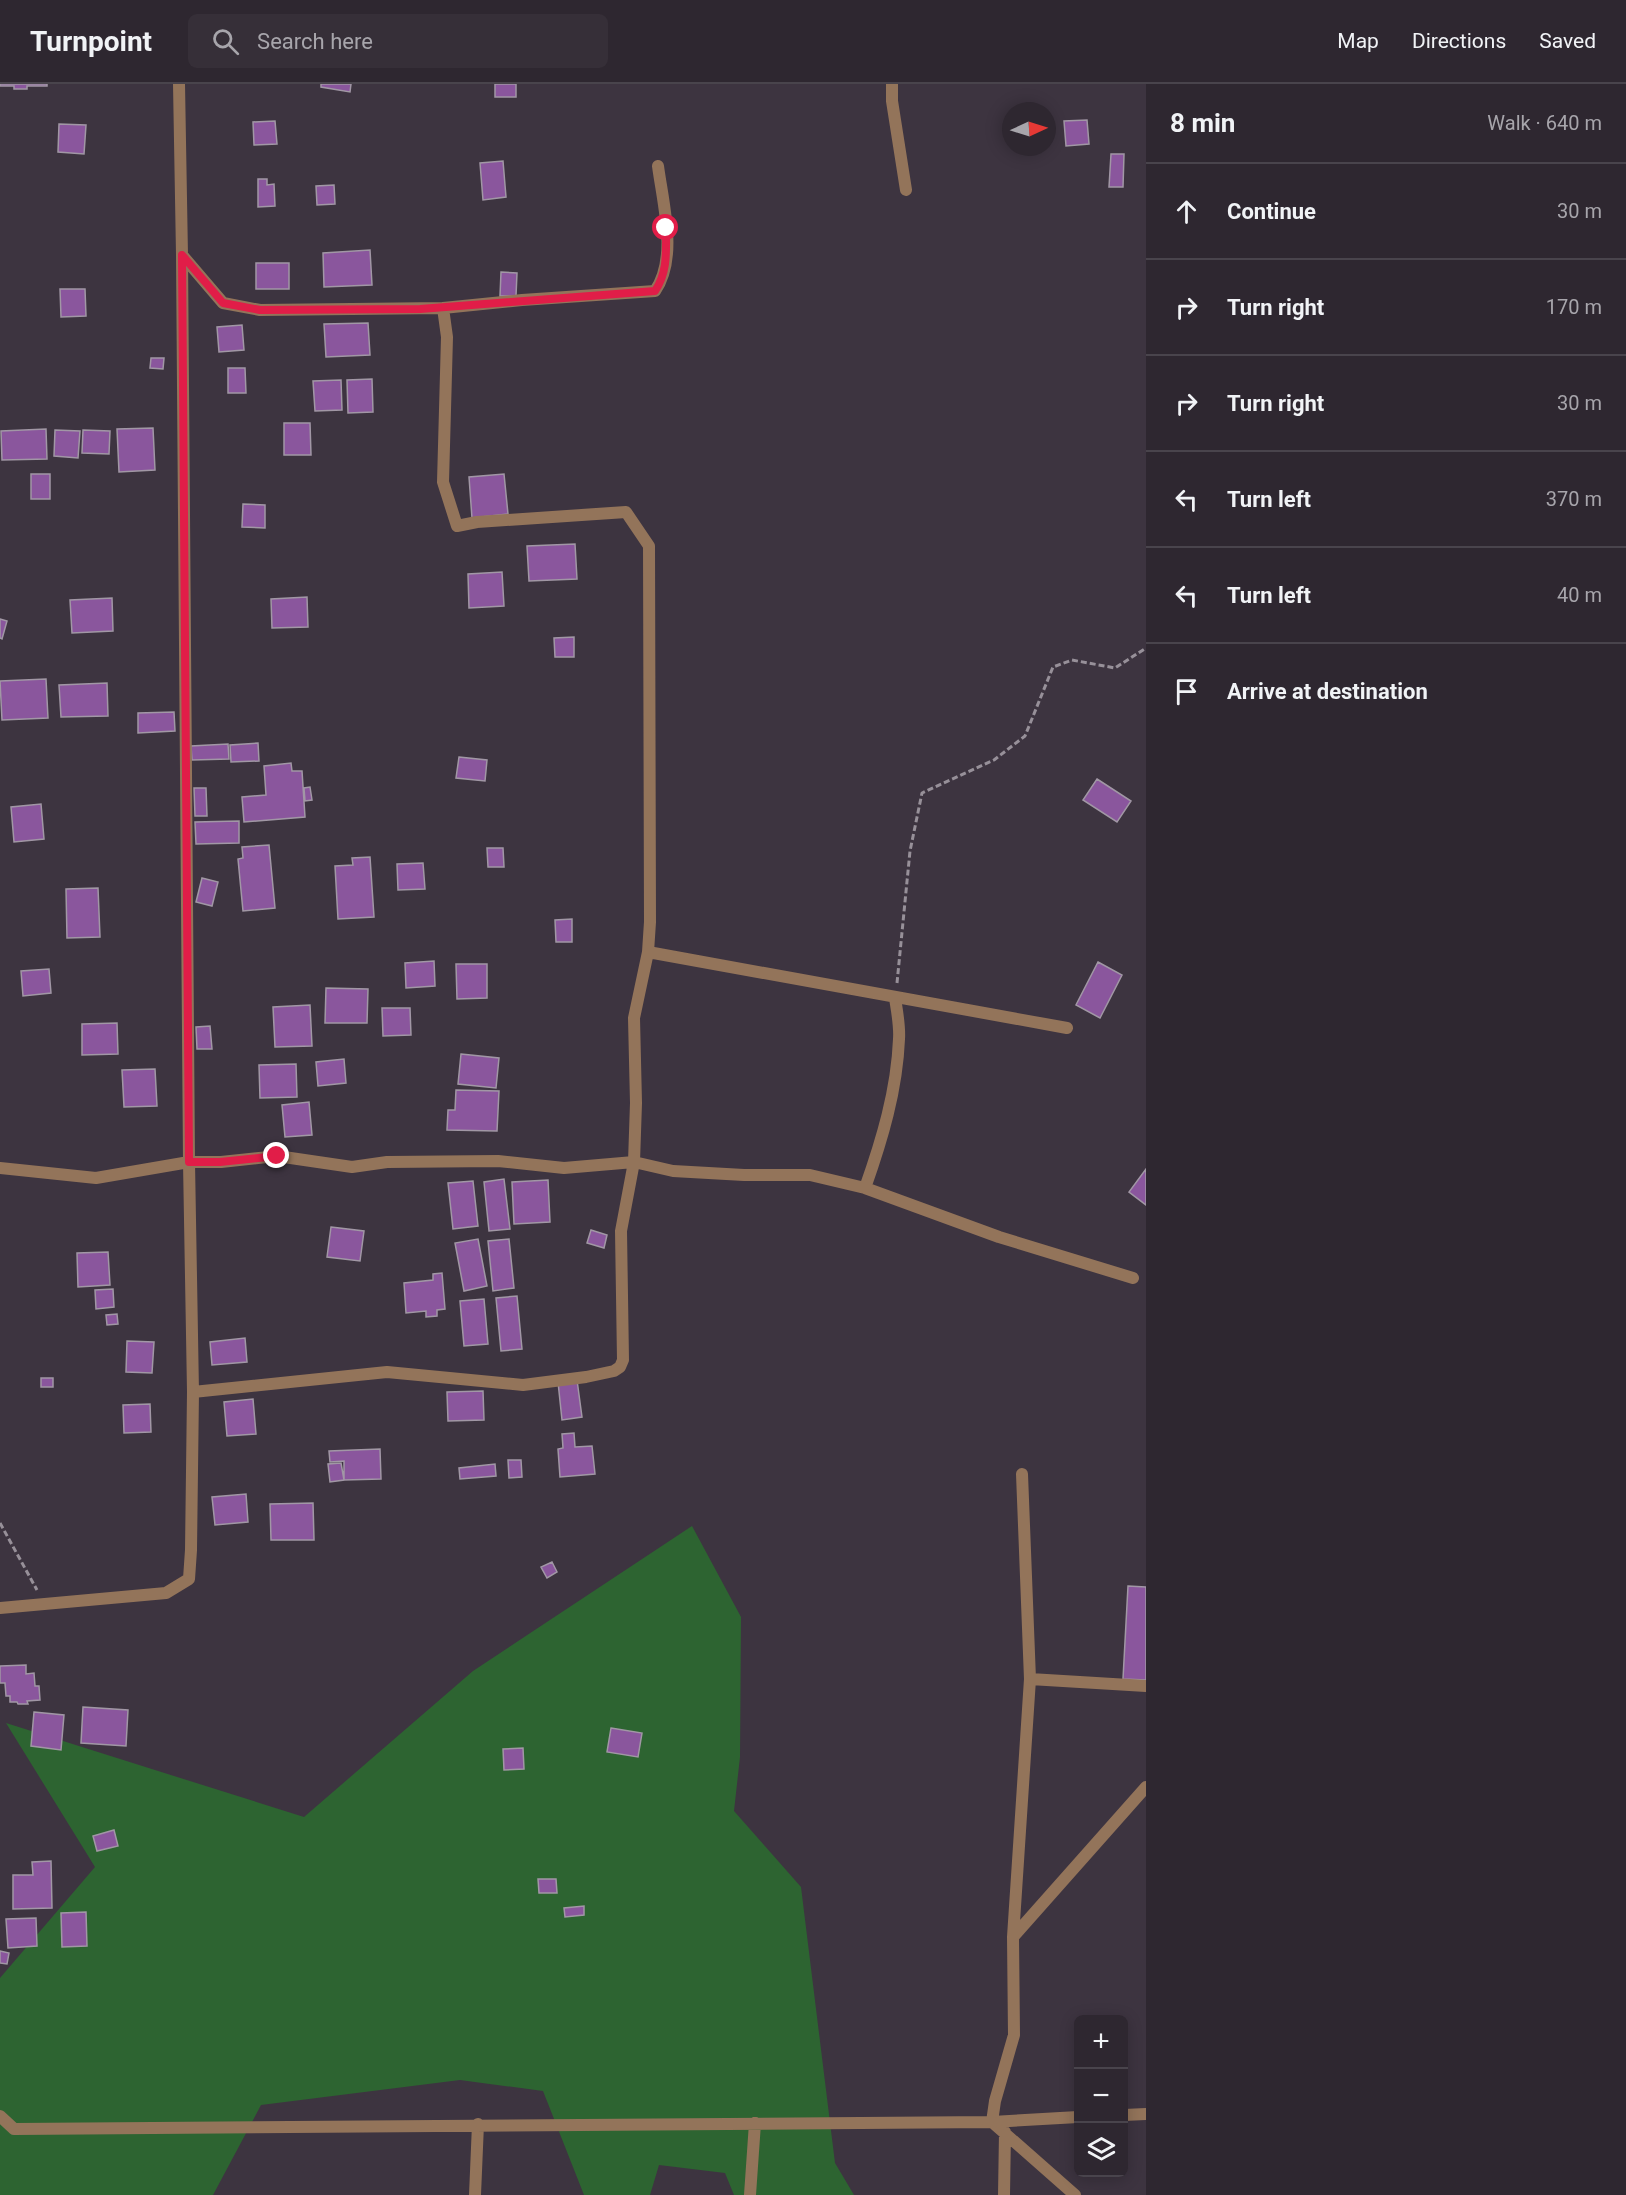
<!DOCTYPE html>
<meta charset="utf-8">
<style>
:root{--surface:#2e2730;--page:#362f38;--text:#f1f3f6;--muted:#a7a5ab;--line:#49444c}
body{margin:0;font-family:Roboto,sans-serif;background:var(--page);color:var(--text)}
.controls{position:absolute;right:18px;bottom:18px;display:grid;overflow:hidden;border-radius:9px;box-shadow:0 3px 15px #0003}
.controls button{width:54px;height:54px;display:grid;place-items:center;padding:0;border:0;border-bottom:2px solid var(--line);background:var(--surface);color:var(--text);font:30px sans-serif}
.compass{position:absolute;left:1002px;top:18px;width:54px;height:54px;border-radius:50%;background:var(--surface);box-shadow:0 3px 15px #0003;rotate:86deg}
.stop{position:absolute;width:18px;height:18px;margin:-14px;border:4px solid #e11d48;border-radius:50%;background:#fff}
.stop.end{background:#e11d48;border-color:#fff;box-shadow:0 2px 6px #0008}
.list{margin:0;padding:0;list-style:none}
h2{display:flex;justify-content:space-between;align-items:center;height:78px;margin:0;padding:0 24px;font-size:26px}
h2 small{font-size:20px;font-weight:400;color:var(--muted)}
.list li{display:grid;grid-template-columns:39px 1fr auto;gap:18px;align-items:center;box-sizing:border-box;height:96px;padding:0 24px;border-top:2px solid var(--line)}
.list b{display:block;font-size:22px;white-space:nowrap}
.list em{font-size:20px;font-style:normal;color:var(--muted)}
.icon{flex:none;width:33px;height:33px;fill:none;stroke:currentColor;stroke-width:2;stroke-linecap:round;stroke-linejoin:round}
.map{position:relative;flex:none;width:1146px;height:2111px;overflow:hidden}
header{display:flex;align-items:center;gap:36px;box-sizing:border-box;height:84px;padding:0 30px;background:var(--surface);border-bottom:2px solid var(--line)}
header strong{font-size:28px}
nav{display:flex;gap:33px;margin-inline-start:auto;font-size:21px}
.search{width:420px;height:54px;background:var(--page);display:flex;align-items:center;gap:15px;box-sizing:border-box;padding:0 21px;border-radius:9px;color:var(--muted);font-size:22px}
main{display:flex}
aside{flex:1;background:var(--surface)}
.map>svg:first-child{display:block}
.green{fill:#2d6431}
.building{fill:#8a569d;stroke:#a197a5;stroke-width:1.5}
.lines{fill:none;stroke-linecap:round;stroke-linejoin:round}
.path{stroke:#979099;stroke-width:3;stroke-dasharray:6 3;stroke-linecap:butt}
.street{stroke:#93745a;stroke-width:12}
.route{stroke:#e11d48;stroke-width:8}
</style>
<header>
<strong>Turnpoint</strong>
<div class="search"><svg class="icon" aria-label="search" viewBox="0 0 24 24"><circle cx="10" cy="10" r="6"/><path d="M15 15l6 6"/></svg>Search here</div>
<nav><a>Map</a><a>Directions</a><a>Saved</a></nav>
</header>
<main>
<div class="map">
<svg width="1146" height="2111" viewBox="0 0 1146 2111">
<rect width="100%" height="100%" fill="#3d3440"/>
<path class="green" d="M692 1442 741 1533 740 1673 734 1727 801 1803 835 2079 854 2111H734L725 2089 659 2081 650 2111H584L543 2007 460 1996 261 2021 213 2111H0V1894L95 1783 6 1639 304 1733 473 1587Z"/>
<path class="building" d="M0 0H47V2H27V5H14V2H0Z
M321 0H351L350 8 321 3Z
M495 0H516V13H495Z
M1087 36 1089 60 1066 62 1064 37Z
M275 37 277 60 254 61 253 38Z
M59 40 86 41 84 70 58 68Z
M1111 70H1124L1123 103H1109Z
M503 77 506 113 483 116 480 79Z
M258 95H267V101L274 100 275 122 258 123Z
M334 101 335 120 317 121 316 102Z
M370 166 372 201 324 203 323 169Z
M256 179H289V205H256Z
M501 188 517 189 516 212H500Z
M60 205H85L86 232 61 233Z
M368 239 370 271 326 273 324 240Z
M242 241 244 266 219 268 217 243Z
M151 274H164L163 285 150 284Z
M228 284H245L246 309H228Z
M372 295 373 328 348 329 347 296Z
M341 296 342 326 315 327 313 297Z
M284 339H310L311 371H284Z
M153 344 155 386 119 388 117 345Z
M46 345 47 375 2 376 1 347Z
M55 346 80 347 78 374 54 372Z
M83 346 110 347 109 370 82 369Z
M31 390H50V415H31Z
M504 390 508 430 472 434 469 393Z
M243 420 265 421V444L242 443Z
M575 460 577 495 529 497 527 462Z
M502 488 504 522 469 524 468 490Z
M307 513 308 543 272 544 271 515Z
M112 514 113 547 72 549 70 516Z
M0 535 7 537 2 555 0 554Z
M574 553V573H555L554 554Z
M46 595 48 634 2 636 0 597Z
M107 599 108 632 61 633 59 601Z
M174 628 175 647 138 649V629Z
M258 659 259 677 231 678 230 661Z
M228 660 229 675 192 676 191 662Z
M459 673 487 676 485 697 456 694Z
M291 679 292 687H302L305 733 244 738 242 713 266 711 264 682Z
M1097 695 1131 717 1117 738 1083 716Z
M310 703 312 716 305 717 304 704Z
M194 704H206L207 732H195Z
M41 720 44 755 14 758 11 723Z
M239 737V759L196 760 195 738Z
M269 761 275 824 243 827 238 775 243 774 242 763Z
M487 764H503L504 783H488Z
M370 773 374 833 338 835 335 782 353 781 352 774Z
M423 779 425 805 398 806 397 780Z
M202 794 218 798 212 822 196 818Z
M98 804 100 853 67 854 66 805Z
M572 835V858H556L555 836Z
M434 877 435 902 406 904 405 879Z
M1098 878 1122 891 1100 934 1076 921Z
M456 880H487V914L457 915Z
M49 885 51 909 23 912 21 887Z
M326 904 368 905 367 939H325Z
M310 921 312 962 275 963 273 923Z
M382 924H410L411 951 383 952Z
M117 939 118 970 82 971V940Z
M210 942 212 965H197L196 943Z
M461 970 499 974 496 1004 458 1000Z
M344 975 346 999 318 1002 316 978Z
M296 980 297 1013 260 1014 259 981Z
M155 985 157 1022 124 1023 122 986Z
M456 1006 499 1007 497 1047 447 1046 448 1026H455Z
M309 1018 312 1051 285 1053 282 1021Z
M1146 1085V1121L1129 1108Z
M504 1095 510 1145 489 1147 484 1098Z
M548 1096 550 1138 514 1140 512 1098Z
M473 1097 478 1142 453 1145 448 1099Z
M331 1143 364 1147 360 1177 327 1173Z
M591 1146 607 1151 604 1164 587 1159Z
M478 1155 487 1202 464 1207 455 1159Z
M509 1155 514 1204 493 1207 488 1157Z
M108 1168 110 1201 78 1203 77 1169Z
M442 1189 445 1225 437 1226V1232L426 1233V1227L406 1229 404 1199 433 1196V1190Z
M113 1205 114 1223 96 1225 95 1206Z
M517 1212 522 1265 501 1267 496 1214Z
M484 1215 488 1260 464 1262 460 1217Z
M117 1230 118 1240 107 1241 106 1231Z
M245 1254 247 1278 212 1281 210 1258Z
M127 1257 154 1258 152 1289 126 1288Z
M41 1294H53V1303H41Z
M577 1296 582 1333 562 1336 558 1298Z
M483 1307 484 1336 448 1337 447 1308Z
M253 1315 256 1350 227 1352 224 1318Z
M150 1320 151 1348 124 1349 123 1321Z
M574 1349 575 1363 592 1362 595 1390 560 1393 558 1365 563 1364 562 1350Z
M380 1365 381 1395 344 1396V1377L330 1378 329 1367Z
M508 1376H521L522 1393 509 1394Z
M341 1379 344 1396 330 1398 328 1380Z
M495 1380 496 1392 460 1395 459 1384Z
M246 1410 248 1438 215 1441 212 1413Z
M313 1419 314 1456H271L270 1420Z
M552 1478 557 1488 547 1494 541 1483Z
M1128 1502 1146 1503V1596L1123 1595Z
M26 1581V1590L34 1589 35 1602H39L40 1616 27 1617 28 1620H18L17 1618H10V1612H6L5 1599H0V1582Z
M83 1623 128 1626 126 1662 81 1659Z
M34 1628 64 1631 61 1666 31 1662Z
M611 1644 642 1649 638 1673 607 1668Z
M523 1664 524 1685 504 1686 503 1665Z
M114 1746 118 1762 97 1767 93 1752Z
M51 1777 52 1824 13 1825V1791H33L32 1778Z
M538 1795H556L557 1809H539Z
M584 1822V1831L565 1833 564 1824Z
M86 1828 87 1862 62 1863 61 1829Z
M36 1834 37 1862 8 1864 6 1835Z
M0 1867 9 1869 7 1880 0 1879Z"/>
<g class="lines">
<path class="path" d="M897 899 910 767 922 709 994 676 1025 652 1053 583 1072 576 1115 584 1146 564
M0 1439 37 1506"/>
<path class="street" d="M892 0V17L906 106
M182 171 223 219 260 226 443 224 447 253 443 398 457 442 477 438 626 428 649 462 650 838 648 868 1067 944
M443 224 522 216 655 207C678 174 663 120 658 82
M0 1084 96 1094 189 1078H221L277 1072 352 1083 387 1078 498 1077 564 1084 634 1078 673 1087 744 1091H810L865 1104 999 1153 1133 1194
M865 1104C882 1056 897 1006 899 955 900 942 897 927 895 914
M193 1308 387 1288 523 1301 586 1293 614 1287 620 1283 623 1276 621 1147 634 1078 636 1019 634 934 648 868
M0 1524 166 1509 189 1495 191 1466 193 1308 189 1078 182 171 179 0
M1030 1595 1146 1602
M1013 1853 1146 1703
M1124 2031 1146 2030
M0 2032 14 2045 992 2038 1078 2033
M992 2038 995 2017 1014 1951 1013 1853 1030 1595 1022 1390
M992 2038 1075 2111
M475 2111 478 2040
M750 2111 755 2039
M1004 2111 1005 2048"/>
</g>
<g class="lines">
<path class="route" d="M277 1072 220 1078H189L182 171 223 219 260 226 420 225 655 207C668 188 666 167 666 144"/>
</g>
</svg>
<div class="controls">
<button>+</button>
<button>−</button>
<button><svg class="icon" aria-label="layers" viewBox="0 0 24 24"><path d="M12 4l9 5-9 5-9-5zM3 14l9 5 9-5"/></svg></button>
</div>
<svg class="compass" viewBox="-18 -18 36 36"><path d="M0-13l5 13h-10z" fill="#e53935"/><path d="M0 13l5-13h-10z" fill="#a7a5ab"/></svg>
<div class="stop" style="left:666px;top:144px"></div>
<div class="stop end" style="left:277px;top:1072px"></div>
</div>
<aside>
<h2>8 min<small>Walk · 640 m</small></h2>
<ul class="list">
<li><svg class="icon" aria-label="ahead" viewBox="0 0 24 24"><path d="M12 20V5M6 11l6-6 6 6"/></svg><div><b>Continue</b></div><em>30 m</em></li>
<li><svg class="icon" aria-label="right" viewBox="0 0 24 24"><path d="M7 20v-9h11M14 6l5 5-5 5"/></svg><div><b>Turn right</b></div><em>170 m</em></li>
<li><svg class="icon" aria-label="right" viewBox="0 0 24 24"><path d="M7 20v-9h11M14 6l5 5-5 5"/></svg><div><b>Turn right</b></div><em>30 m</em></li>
<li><svg class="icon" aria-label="left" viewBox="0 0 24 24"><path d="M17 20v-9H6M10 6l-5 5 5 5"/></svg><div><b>Turn left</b></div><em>370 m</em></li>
<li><svg class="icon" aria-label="left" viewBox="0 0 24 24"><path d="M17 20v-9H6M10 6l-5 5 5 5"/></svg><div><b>Turn left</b></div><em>40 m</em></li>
<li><svg class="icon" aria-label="arrive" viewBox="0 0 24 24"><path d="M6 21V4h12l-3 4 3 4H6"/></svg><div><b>Arrive at destination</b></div></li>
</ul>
</aside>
</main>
